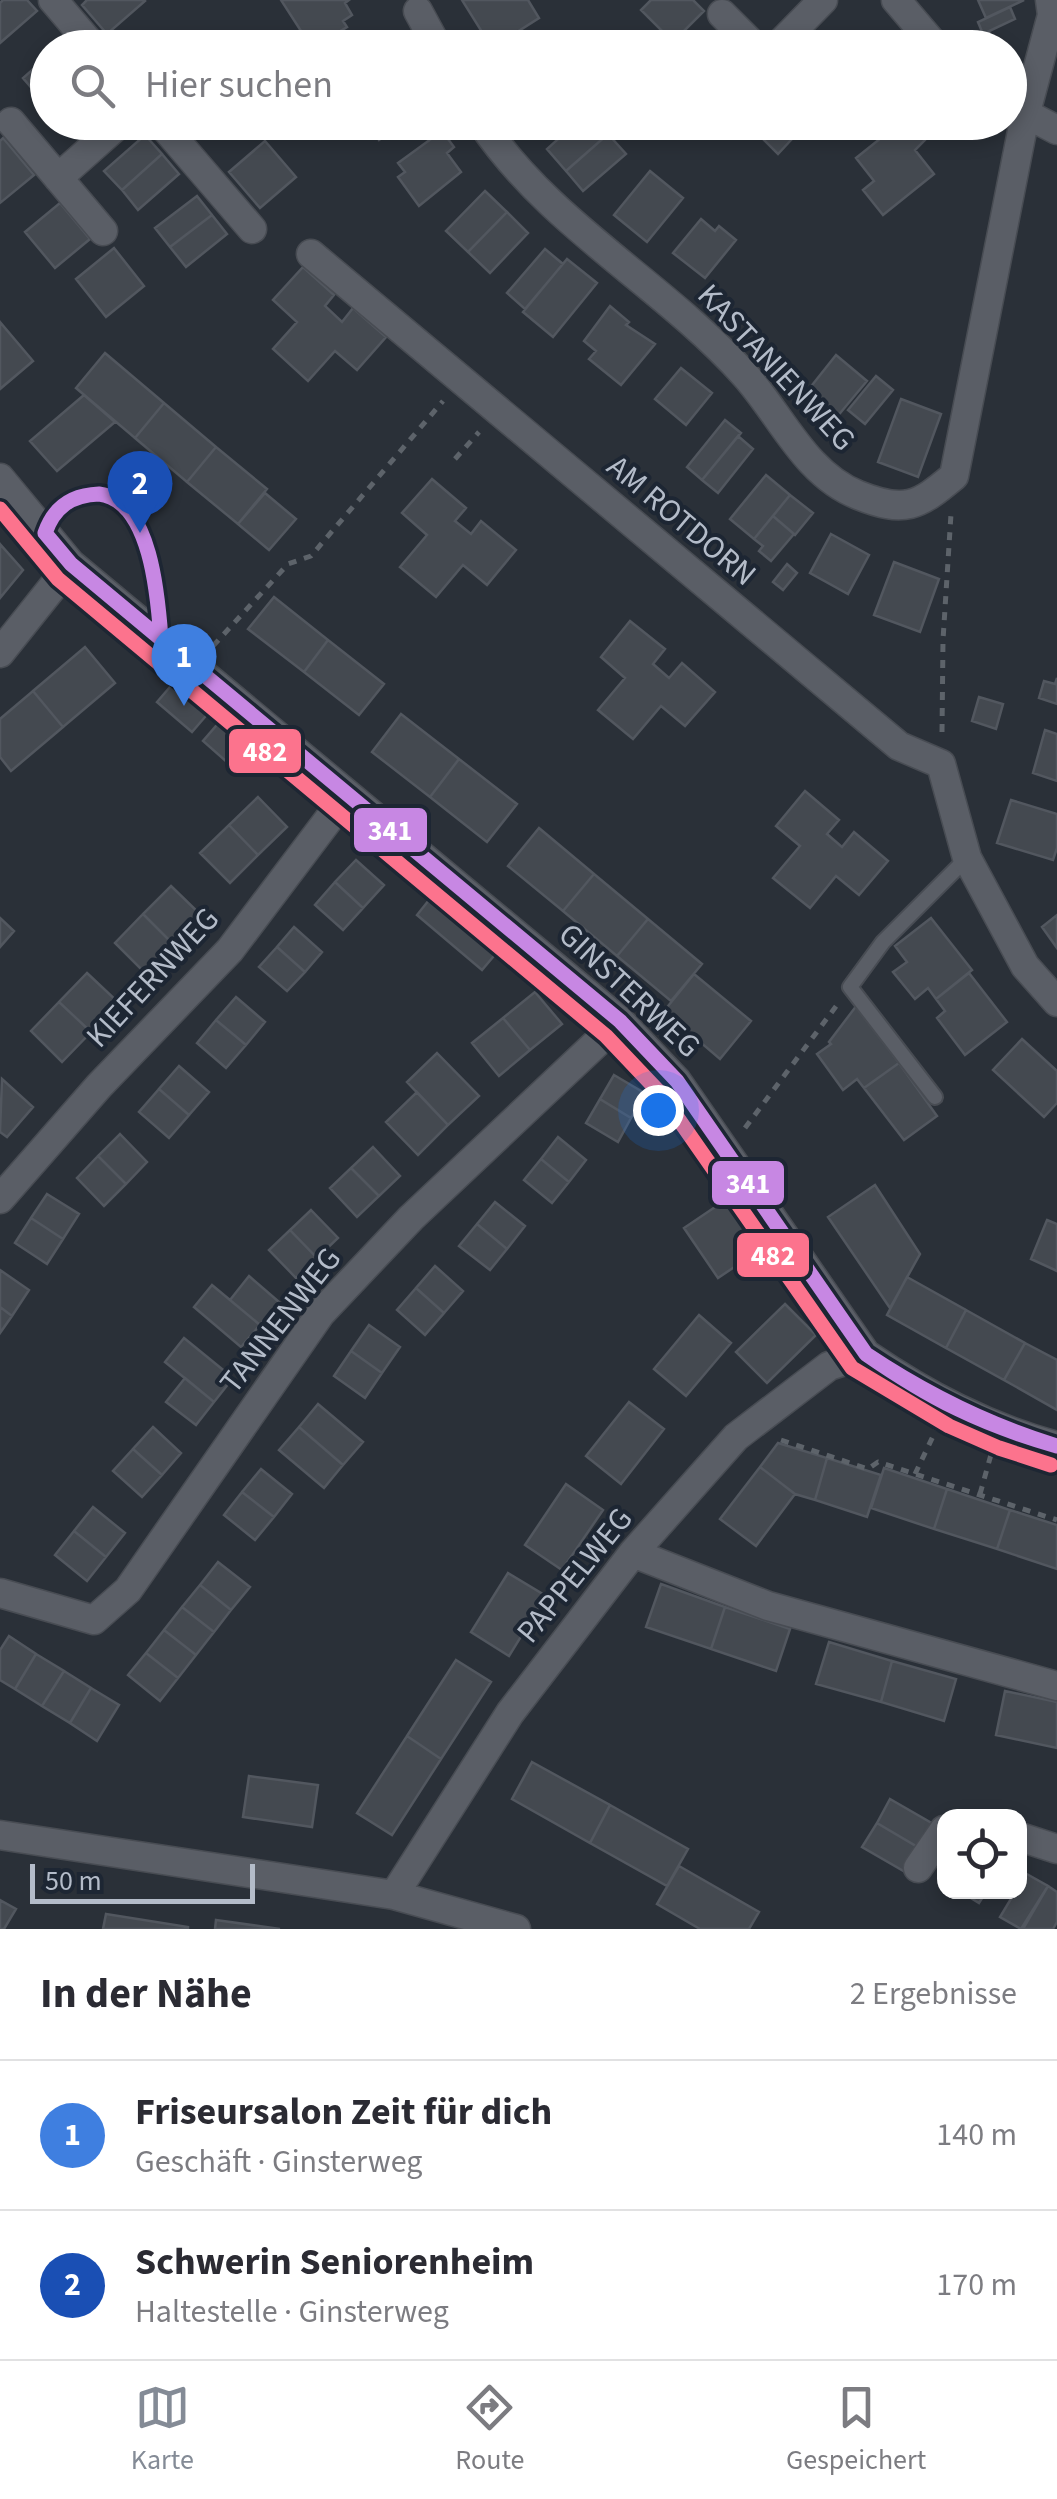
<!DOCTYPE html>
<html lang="de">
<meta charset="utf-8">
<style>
:root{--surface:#fff;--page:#f7f7f7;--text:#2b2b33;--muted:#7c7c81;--line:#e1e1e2;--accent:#848b96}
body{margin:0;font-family:"Source Sans 3",sans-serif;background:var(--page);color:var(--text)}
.controls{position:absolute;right:30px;bottom:30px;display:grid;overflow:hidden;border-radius:20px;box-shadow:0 5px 15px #0003}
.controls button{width:90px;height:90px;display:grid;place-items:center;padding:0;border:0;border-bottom:2px solid var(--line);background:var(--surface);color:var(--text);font:50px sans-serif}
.scale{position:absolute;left:30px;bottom:25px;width:225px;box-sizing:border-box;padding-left:10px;border:5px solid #b4bcc9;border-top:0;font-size:28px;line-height:35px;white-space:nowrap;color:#b4bcc9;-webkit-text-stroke:8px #1d2633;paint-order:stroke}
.you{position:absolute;left:658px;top:1110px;width:35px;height:35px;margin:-25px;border:8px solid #fff;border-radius:50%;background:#1a73e8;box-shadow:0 0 0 15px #1a73e833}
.badge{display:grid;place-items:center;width:65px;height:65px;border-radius:50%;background:var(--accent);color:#fff;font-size:32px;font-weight:700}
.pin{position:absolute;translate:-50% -82px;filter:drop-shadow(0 2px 5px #0008)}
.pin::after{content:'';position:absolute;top:52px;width:35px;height:30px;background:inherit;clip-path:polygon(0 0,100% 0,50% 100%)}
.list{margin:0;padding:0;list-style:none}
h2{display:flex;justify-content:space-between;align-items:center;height:130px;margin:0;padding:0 40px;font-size:42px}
h2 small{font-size:32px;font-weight:400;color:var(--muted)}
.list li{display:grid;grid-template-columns:65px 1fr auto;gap:30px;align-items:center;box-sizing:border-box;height:150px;padding:0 40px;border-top:2px solid var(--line)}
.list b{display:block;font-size:38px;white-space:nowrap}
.list p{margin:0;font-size:32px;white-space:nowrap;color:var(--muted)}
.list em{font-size:32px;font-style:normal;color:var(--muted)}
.icon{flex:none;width:55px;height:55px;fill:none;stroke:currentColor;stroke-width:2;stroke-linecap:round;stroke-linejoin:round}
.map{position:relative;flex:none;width:1057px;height:1929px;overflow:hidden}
.search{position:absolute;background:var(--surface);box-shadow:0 5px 15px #0003;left:30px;right:30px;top:30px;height:110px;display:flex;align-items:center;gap:25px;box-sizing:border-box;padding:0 35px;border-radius:55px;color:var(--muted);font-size:38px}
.sheet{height:430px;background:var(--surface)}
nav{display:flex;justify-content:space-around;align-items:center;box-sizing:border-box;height:140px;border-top:2px solid var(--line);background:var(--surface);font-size:28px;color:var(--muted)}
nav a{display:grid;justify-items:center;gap:5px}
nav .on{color:var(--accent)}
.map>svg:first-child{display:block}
.building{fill:#444950;stroke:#52575f;stroke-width:2.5}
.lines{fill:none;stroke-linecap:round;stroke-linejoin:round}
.lane-casing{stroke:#484c53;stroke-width:18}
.street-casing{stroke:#484c53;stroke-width:31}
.path{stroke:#5d636a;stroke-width:5;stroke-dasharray:8 8;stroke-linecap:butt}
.lane{stroke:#5a5e66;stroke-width:14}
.street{stroke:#5a5e66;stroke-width:28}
.bus-1-casing{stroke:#1d2633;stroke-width:22}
.bus-2-casing{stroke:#1d2633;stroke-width:22}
.bus-1{stroke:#c787e3;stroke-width:15}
.bus-2{stroke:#fc738d;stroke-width:15}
.labels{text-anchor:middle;stroke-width:8;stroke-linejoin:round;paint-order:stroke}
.street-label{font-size:32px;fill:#b4bcc9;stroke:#1d2633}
.line-badge{stroke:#1d2633;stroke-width:4}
.badge-label{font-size:28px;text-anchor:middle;font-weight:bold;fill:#fff}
</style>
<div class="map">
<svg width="1057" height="1929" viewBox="0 0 1057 1929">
<rect width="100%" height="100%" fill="#2a3038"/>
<path class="building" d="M3 0H27L37 11 0 43V3Z
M87 0H144L145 1 107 34 82 5Z
M281 0H349L345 3 352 15 343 21 347 27 312 48Z
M462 0H528L539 18 492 48Z
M651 0H693L704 11 673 42 641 10Z
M978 0H1024L986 18Z
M1010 7 1015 19 983 34 978 22Z
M821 33 836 48H807Z
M48 56V105L47 106 23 78Z
M368 122H405L379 140Z
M577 122H598L608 134 566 171 547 149Z
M746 122H800L804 126 778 154Z
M901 122H916L928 137 915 150 934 174 883 215 863 190 874 181 856 158Z
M442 131 454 147 447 153 461 172 419 206 398 177 405 172 398 163Z
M608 134 626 154 583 191 566 171Z
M145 135 162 154 122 190 104 171Z
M3 138 34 175 0 203V141Z
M265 141 296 177 260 208 229 172Z
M162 154 179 174 138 210 122 190Z
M650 171 683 198 647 242 614 215Z
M485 191 507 212 468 252 446 231Z
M197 196 212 215 170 247 155 228Z
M60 203 90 239 55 268 25 232Z
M507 212 528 233 490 273 468 252Z
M212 215 227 234 186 267 170 247Z
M701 219 715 231 719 226 736 240 705 278 673 253Z
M114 248 144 286 106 317 76 279Z
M545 249 563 264 525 309 507 293Z
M567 259 597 283 553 337 523 312Z
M303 267 334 295 325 306 342 322 353 308 386 337 357 370 335 351 308 381 273 349 297 322 273 300Z
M610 306 629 322 626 325 655 344 621 385 589 359 596 351 584 341Z
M0 322 33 361 0 389Z
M105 353 164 403 135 438 76 388Z
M836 355 867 381 831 424 801 399Z
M681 368 712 393 686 425 655 399Z
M876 376 893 390 865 424 848 410Z
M84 395 115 422 57 471 30 441Z
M901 399 941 414 918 477 878 462Z
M164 403 216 447 187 482 135 438Z
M725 420 741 433 702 480 687 467Z
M738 436 753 449 718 493 702 480Z
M216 447 267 489 238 524 187 482Z
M766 475 790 495 754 539 730 519Z
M432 479 466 508 455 521 471 534 481 521 516 550 487 585 463 565 436 597 400 567 427 535 402 513Z
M265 493 296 519 269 550 238 524Z
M790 495 813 513 795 535 773 516Z
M773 516 794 534 771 561 759 551 763 546 754 539Z
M831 534 869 555 848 594 810 573Z
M0 544 23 570 0 598Z
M894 562 939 579 920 632 874 615Z
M787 564 797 573 783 590 773 582Z
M274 597 328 640 304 672 248 629Z
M630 621 665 649 653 664 669 678 682 663 715 692 685 726 661 706 633 739 598 710 625 678 601 657Z
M328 640 384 684 359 715 304 672Z
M85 647 115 683 63 727 33 691Z
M1057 678V704L1039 698 1044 681 1055 684Z
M176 680 211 710 192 732 157 702Z
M33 691 63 727 11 771 0 757V719Z
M979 697 1003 704 996 729 972 721Z
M401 714 459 759 430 797 372 752Z
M222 719 255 747 236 770 203 741Z
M1045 730 1057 734V781L1033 773Z
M459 759 517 804 487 842 430 797Z
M805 791 839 820 827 834 842 847 854 832 888 861 859 895 836 876 810 908 773 878 800 846 776 826Z
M258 797 287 827 258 855 229 825Z
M1011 800 1057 814V848L1053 860 997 843Z
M229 825 258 855 230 883 200 853Z
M539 828 594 874 563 911 508 866Z
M356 860 384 885 363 908 335 882Z
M594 874 648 919 617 956 563 911Z
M335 882 363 908 343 930 315 905Z
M171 886 201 915 173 944 143 914Z
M433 895 499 950 482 970 417 915Z
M143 914 173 944 145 973 115 943Z
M1057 915V948L1042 927Z
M0 918 14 931 0 947Z
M931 918 972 970 936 999 928 988 915 999 893 972 907 962 895 946Z
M648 919 702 964 671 1001 617 956Z
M294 927 322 952 305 972 277 947Z
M277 947 305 972 287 991 259 967Z
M87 973 119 1003 91 1032 59 1002Z
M969 973 1007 1022 965 1055 937 1018 945 1011 936 999Z
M694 974 751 1021 720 1059 664 1011Z
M535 992 562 1024 530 1050 503 1018Z
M236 997 265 1022 246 1045 216 1020Z
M59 1002 91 1032 62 1062 31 1031Z
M857 1005 899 1063 864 1088 857 1079 843 1090 817 1054 831 1044 829 1042Z
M503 1018 530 1050 499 1076 472 1043Z
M216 1020 246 1045 226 1068 197 1043Z
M1022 1039 1057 1071V1103L1044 1117 993 1070Z
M437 1053 479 1096 448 1125 407 1082Z
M899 1063 937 1116 904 1140 864 1088Z
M179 1066 209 1092 189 1115 159 1089Z
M614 1075 646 1094 631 1118 600 1099Z
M2 1079 33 1107 7 1137 0 1132Z
M159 1089 189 1115 169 1138 139 1112Z
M417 1092 448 1125 418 1155 386 1122Z
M600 1099 631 1118 618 1142 586 1123Z
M120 1134 147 1162 126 1184 98 1156Z
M558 1137 586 1160 569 1182 541 1159Z
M373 1147 400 1176 379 1196 351 1168Z
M98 1156 126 1184 104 1206 77 1178Z
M541 1159 569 1182 552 1203 524 1180Z
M351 1168 379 1196 357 1217 330 1188Z
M875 1185 920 1254 890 1308 828 1217Z
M47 1194 79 1214 63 1239 31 1218Z
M727 1199 761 1249 718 1278 684 1228Z
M495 1202 525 1226 507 1249 477 1224Z
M311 1210 338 1238 317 1258 290 1230Z
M31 1218 63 1239 47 1264 15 1243Z
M1047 1220 1057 1224V1271L1031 1259Z
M477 1224 507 1249 490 1270 459 1246Z
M290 1230 317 1258 296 1278 269 1250Z
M435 1266 463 1291 444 1313 416 1288Z
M0 1270 29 1290 12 1316 0 1307Z
M249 1276 279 1302 260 1325 230 1300Z
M907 1277 966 1310 946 1348 887 1315Z
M212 1285 260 1325 241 1347 194 1307Z
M416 1288 444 1313 425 1335 397 1310Z
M785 1304 816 1335 767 1383 736 1352Z
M0 1307 12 1316 0 1333Z
M966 1310 1025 1343 1004 1380 946 1348Z
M699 1315 731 1343 686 1396 654 1369Z
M369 1325 400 1347 382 1373 351 1351Z
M184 1338 233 1378 214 1402 165 1362Z
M1025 1343 1057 1360V1410L1004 1380Z
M351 1351 382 1373 365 1398 334 1376Z
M185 1378 214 1402 196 1425 166 1402Z
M629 1402 664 1429 621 1484 586 1456Z
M318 1404 363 1442 343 1465 299 1427Z
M153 1427 181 1453 162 1475 133 1449Z
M299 1427 343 1465 324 1488 279 1450Z
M778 1443 827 1458 815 1500 795 1494 760 1467Z
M133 1449 162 1475 142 1497 113 1471Z
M827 1458 881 1475 867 1517 815 1500Z
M760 1467 795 1494 756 1546 720 1519Z
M884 1468 947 1489 934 1529 871 1508Z
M261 1469 292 1494 274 1517 242 1492Z
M566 1484 603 1510 562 1570 525 1545Z
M947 1489 1010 1510 997 1549 934 1529Z
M242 1492 274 1517 255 1540 224 1515Z
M93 1507 125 1533 106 1557 74 1531Z
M1010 1510 1057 1525V1569L997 1549Z
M74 1531 106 1557 87 1581 55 1555Z
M218 1562 250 1587 231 1610 200 1585Z
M508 1573 546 1596 509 1656 471 1632Z
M661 1584 725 1607 711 1649 646 1627Z
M200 1585 231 1610 214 1632 182 1607Z
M182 1607 214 1632 196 1655 164 1630Z
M725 1607 790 1629 776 1671 711 1649Z
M164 1630 196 1655 178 1678 146 1653Z
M9 1636 36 1654 15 1689 0 1680V1650Z
M829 1642 892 1661 881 1702 816 1684Z
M146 1653 178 1678 160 1701 128 1675Z
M36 1654 64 1671 42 1706 15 1689Z
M456 1660 491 1682 441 1759 407 1736Z
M892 1661 956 1679 944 1721 881 1702Z
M64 1671 91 1688 70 1723 42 1706Z
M91 1688 119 1705 97 1741 70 1723Z
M1005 1691 1057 1702V1748L996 1735Z
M407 1736 441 1759 392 1835 357 1813Z
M532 1762 610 1805 590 1843 512 1799Z
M249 1776 318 1785 312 1827 243 1817Z
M890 1799 935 1825 921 1849 877 1823Z
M610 1805 688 1849 667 1886 590 1843Z
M877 1823 921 1849 907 1873 862 1847Z
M679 1866 759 1912 749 1929H700L657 1904Z
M1025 1873 1048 1886 1021 1929 1000 1917 1015 1892H1020Z
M1048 1886 1057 1892V1922L1053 1929H1023Z
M961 1892H986L979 1903Z
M0 1900 16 1909 4 1929H0Z
M106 1914 188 1927V1929H103Z
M216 1920 280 1929H215Z"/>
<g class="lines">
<g class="lane-casing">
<path id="lane" d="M45 532C52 513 61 501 82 496 97 492 114 493 125 505 148 529 159 607 161 640
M935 1097 850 987 883 942 967 858"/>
</g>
<g class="street-casing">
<path id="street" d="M53 0 94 48
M896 0 937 48
M418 11 438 48
M722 14 756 48
M776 48 823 0
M1011 106 1057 130
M11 122 103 231
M160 122 252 229
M481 122C551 226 662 283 745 375 781 415 805 474 858 495 905 514 918 506 954 476L1025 116 1052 15 1050 0
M58 178 121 122
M311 254 899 746 941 764 967 858 1025 966 1057 1002
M0 478 71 564 620 1021 677 1081 866 1354C926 1395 986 1427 1057 1446
M0 653 71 564
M0 1199 99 1086 230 950 347 795
M633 1553 768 1606 1057 1686
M0 1593 94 1620 128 1590 321 1313 411 1218 620 1021
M0 1835 394 1895 516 1929
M1020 1837 1057 1849
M918 1868 944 1830
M394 1895 510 1713 633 1553 736 1437 829 1366 866 1354"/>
</g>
<path class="path" d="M455 459 479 432
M213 646 288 564 311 556 443 401
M942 732 943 640 951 514
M745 1128 837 1005
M781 1440 868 1469 878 1462 1057 1520
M915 1474 936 1430
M980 1494 992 1451"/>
<use href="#lane" class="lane"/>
<use href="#street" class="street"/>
<g class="bus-1-casing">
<path id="bus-1" d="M99 494C151 500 158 597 161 639L71 564 45 533C54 507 71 495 99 494Z
M161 639 620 1021
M161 639 620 1021
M620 1021 677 1081 866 1354
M866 1354C926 1394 988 1425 1057 1446 980 1424 931 1399 866 1354Z"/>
</g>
<g class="bus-2-casing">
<path id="bus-2" d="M0 509 58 579 606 1036 661 1094 852 1368 949 1426 999 1448 1051 1465"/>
</g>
<use href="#bus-1" class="bus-1"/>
<use href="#bus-2" class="bus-2"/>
</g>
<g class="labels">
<g class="street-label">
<text transform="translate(777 367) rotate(47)" y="11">KASTANIENWEG</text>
<text transform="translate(682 520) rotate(40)" y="11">AM ROTDORN</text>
<text transform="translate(152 977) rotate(-47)" y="11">KIEFERNWEG</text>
<text transform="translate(630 990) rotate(43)" y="11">GINSTERWEG</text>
<text transform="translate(280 1320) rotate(-52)" y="11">TANNENWEG</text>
<text transform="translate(574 1575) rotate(-51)" y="11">PAPPELWEG</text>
</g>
</g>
<g class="line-badge">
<rect x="227" y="727" width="76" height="48" rx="10" fill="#fc738d"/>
<rect x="352" y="806" width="77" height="48" rx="10" fill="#c787e3"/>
<rect x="710" y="1159" width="76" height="48" rx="10" fill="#c787e3"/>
<rect x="735" y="1231" width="76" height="48" rx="10" fill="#fc738d"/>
</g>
<g class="badge-label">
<text x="265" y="761">482</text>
<text x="390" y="840">341</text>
<text x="748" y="1193">341</text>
<text x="773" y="1265">482</text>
</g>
</svg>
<div class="controls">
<button><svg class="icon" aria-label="locate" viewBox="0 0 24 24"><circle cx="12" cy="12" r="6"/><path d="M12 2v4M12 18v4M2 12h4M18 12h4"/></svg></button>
</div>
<div class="scale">50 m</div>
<div class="you"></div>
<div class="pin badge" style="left:184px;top:706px;background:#3f7fe0">1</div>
<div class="pin badge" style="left:140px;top:533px;background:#1a4fb4">2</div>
<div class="search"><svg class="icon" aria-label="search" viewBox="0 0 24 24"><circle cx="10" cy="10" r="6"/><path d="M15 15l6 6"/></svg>Hier suchen</div>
</div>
<section class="sheet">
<h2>In der Nähe<small>2 Ergebnisse</small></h2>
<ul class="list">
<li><span class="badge" style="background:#3f7fe0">1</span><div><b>Friseursalon Zeit für dich</b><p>Geschäft · Ginsterweg</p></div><em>140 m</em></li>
<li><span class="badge" style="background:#1a4fb4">2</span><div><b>Schwerin Seniorenheim</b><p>Haltestelle · Ginsterweg</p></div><em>170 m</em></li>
</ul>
</section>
<nav>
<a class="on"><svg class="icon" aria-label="map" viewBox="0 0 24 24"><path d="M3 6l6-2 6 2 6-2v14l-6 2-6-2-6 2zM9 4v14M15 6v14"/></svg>Karte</a>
<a><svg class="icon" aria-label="directions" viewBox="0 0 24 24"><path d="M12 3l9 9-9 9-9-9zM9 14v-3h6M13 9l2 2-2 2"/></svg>Route</a>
<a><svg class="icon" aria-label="saved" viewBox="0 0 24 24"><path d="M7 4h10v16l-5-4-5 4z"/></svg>Gespeichert</a>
</nav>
